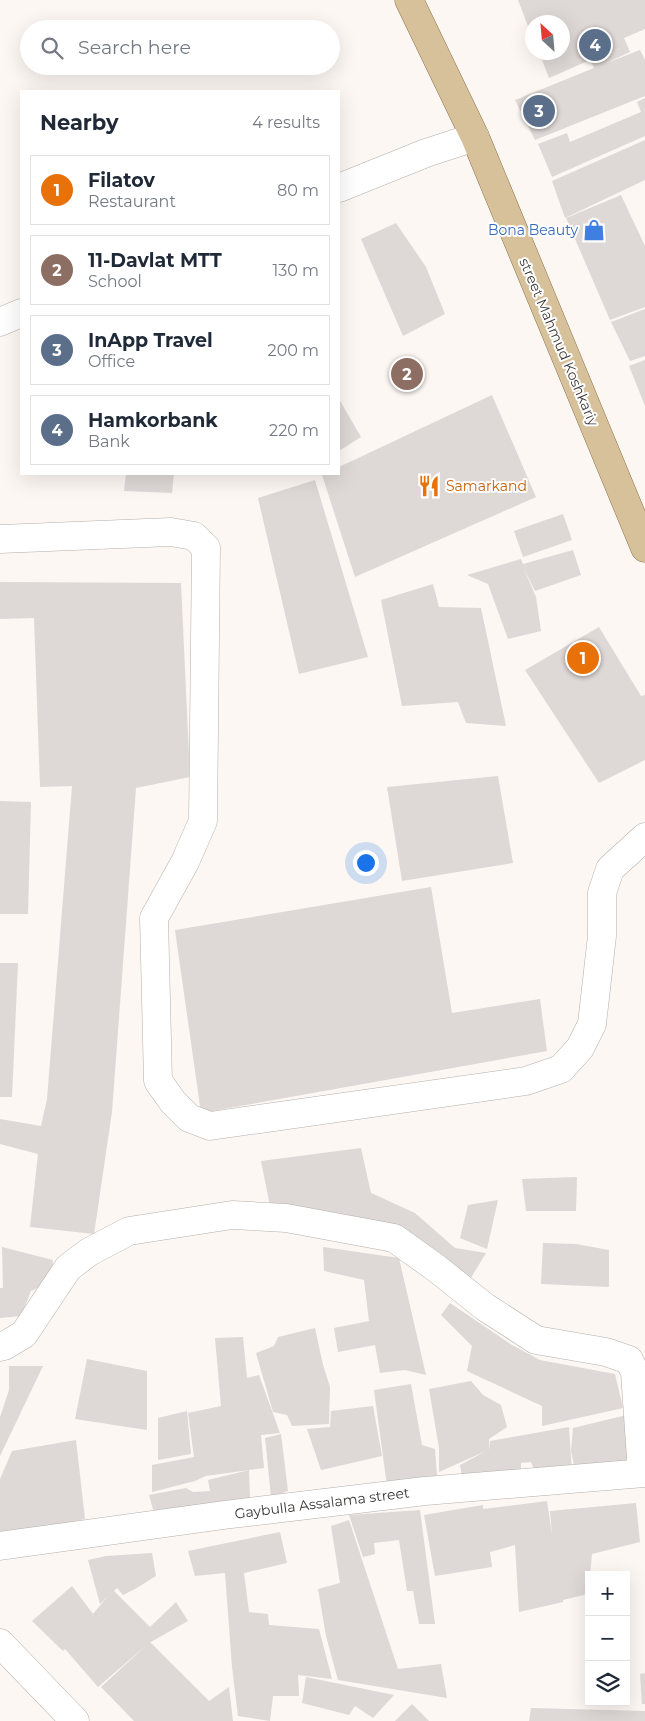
<!DOCTYPE html>
<meta charset="utf-8">
<style>
:root{--surface:#fff;--page:#f2f2f3;--text:#1f2937;--muted:#747a83;--line:#e0e1e3;--accent:#337c7b}
body{margin:0;font-family:Montserrat,sans-serif;background:var(--page);color:var(--text)}
.controls{position:absolute;right:15px;bottom:15px;display:grid;overflow:hidden;border-radius:0px;box-shadow:0 5px 20px #0002}
.controls button{width:45px;height:45px;display:grid;place-items:center;padding:0;border:0;border-bottom:1px solid var(--line);background:var(--surface);color:var(--text);font:25px sans-serif}
.compass{position:absolute;left:525px;top:15px;width:45px;height:45px;border-radius:50%;background:var(--surface);box-shadow:0 5px 20px #0002;rotate:334deg}
.you{position:absolute;left:365px;top:862px;width:18px;height:18px;margin:-12px;border:4px solid #fff;border-radius:50%;background:#1a73e8;box-shadow:0 0 0 8px #1a73e833}
.badge{display:grid;place-items:center;width:32px;height:32px;border-radius:50%;background:var(--accent);color:#fff;font-size:16px;font-weight:700}
.pin{position:absolute;translate:-50% -50%;border:2px solid #fff;box-shadow:0 1px 5px #0006}
.list{margin:0;padding:0;list-style:none}
h2{display:flex;justify-content:space-between;align-items:center;height:65px;margin:0;padding:0 20px;font-size:21px}
h2 small{font-size:16px;font-weight:400;color:var(--muted)}
.list li{display:grid;grid-template-columns:32px 1fr auto;gap:15px;align-items:center;box-sizing:border-box;height:70px;margin:0 10px 10px;padding:0 10px;border:1px solid var(--line);border-radius:0px}
.list b{display:block;font-size:19px;white-space:nowrap}
.list p{margin:0;font-size:16px;white-space:nowrap;color:var(--muted)}
.list em{font-size:16px;font-style:normal;color:var(--muted)}
.icon{flex:none;width:28px;height:28px;fill:none;stroke:currentColor;stroke-width:2;stroke-linecap:round;stroke-linejoin:round}
.map{position:relative;flex:none;width:645px;height:1721px;overflow:hidden}
.search{position:absolute;background:var(--surface);box-shadow:0 5px 20px #0002;left:20px;top:20px;width:320px;height:55px;display:flex;align-items:center;gap:12px;box-sizing:border-box;padding:0 18px;border-radius:28px;color:var(--muted);font-size:19px}
.panel{position:absolute;background:var(--surface);box-shadow:0 5px 20px #0002;left:20px;top:90px;width:320px;height:385px;border-radius:0px}
.map>svg:first-child{display:block}
.building{fill:#ded8d6}
.lines{fill:none;stroke-linecap:round;stroke-linejoin:round}
.minor-casing{stroke:#b4afac;stroke-width:29}
.major-casing{stroke:#8e764d;stroke-width:29}
.minor{stroke:#fff;stroke-width:28}
.major{stroke:#d7c19b;stroke-width:28}
.labels{text-anchor:middle;stroke-width:4;stroke-linejoin:round;paint-order:stroke}
.shop-label{font-size:14px;fill:#366cbe;stroke:#fff;text-anchor:end}
.street-label{font-size:14px;fill:#3a3836;stroke:#fff}
.food-label{font-size:14px;fill:#c56008;stroke:#fff;text-anchor:start}
</style>
<div class="map">
<svg width="645" height="1721" viewBox="0 0 645 1721">
<rect width="100%" height="100%" fill="#fcf7f3"/>
<path class="building" d="M518 0H645V29L624 38 630 52 604 64 640 50 645 60V96L535 140 515 100 594 68 590 60 549 78 539 52H562V22H532V37Z
M645 98V136L552 177 538 144 567 133 570 142 641 112 637 102Z
M645 140V180L565 218 552 181Z
M621 195 645 246V307L610 320 566 218Z
M396 223 426 267 445 314 403 336 361 239Z
M645 309V356L630 361 611 322Z
M645 360V406L629 366Z
M492 395 536 497 355 577 322 475 339 474V467Z
M339 399 361 437 339 451Z
M126 474H174L172 493 124 491Z
M315 480 368 657 299 674 258 498Z
M563 514 572 540 523 557 514 531Z
M573 550 581 575 535 591 524 569 536 597 541 631 508 639 488 584 467 575 521 559 523 564Z
M0 582 181 583 190 777 136 788 112 1112 94 1234 30 1227 38 1154 0 1144V1119L41 1126 47 1099 72 786 40 787 34 618 0 619Z
M433 584 439 607 481 608 506 726 466 723 458 702 402 706 381 600Z
M599 627 641 696 645 695V760L599 783 525 670Z
M498 776 513 863 402 881 387 787Z
M0 801 31 802 28 914H0Z
M431 887 452 1013 540 999 547 1051 201 1113 175 930Z
M0 963H18L12 1097H0Z
M361 1148 371 1193 415 1213 455 1248 486 1253 466 1286 393 1234 271 1211 261 1161Z
M577 1177 576 1211H526L522 1179Z
M498 1200 487 1249 460 1238 468 1205Z
M543 1243 576 1244 609 1250V1287L541 1284Z
M2 1247 53 1260 51 1282 31 1291 21 1316 0 1318V1288H3Z
M323 1247 399 1258 426 1375 405 1370 380 1373 375 1345 338 1352 334 1328 369 1321 364 1280 324 1271Z
M450 1303 512 1345 540 1360 615 1374 623 1408 542 1426V1406L467 1371 472 1346 441 1315Z
M315 1328 323 1365 330 1387 329 1424 292 1426 287 1415 273 1412 256 1353 274 1346 278 1337Z
M243 1337 247 1378 259 1375 280 1433 261 1435 264 1468 206 1476 195 1481 152 1492V1465L194 1457 188 1413 221 1406 215 1338Z
M87 1359 147 1371V1430L75 1419Z
M9 1366H43L0 1456V1417L9 1390Z
M471 1381 483 1395 501 1405 507 1427 489 1439V1451L490 1441 569 1427 572 1473 538 1479 531 1462 521 1463V1481L463 1482 460 1465 486 1451 439 1472V1448L429 1389Z
M411 1384 422 1445 435 1449 437 1475 426 1481 387 1486 374 1390Z
M373 1406 382 1456 321 1470 307 1429 330 1427 331 1411Z
M187 1411 191 1454 158 1460V1418Z
M631 1414 637 1467 576 1475 571 1451 573 1428Z
M281 1434 288 1491 271 1497 265 1438Z
M76 1440 85 1519 35 1530 0 1534V1479L12 1451Z
M249 1470 250 1499 154 1513 149 1495 186 1488 193 1492 210 1491 208 1480Z
M547 1501 552 1535 550 1511 636 1503 640 1542 592 1554 588 1594 563 1600V1602L519 1612 515 1545 490 1552 492 1567 435 1576 424 1515 483 1505V1509Z
M420 1510 435 1624H419L413 1591H407L399 1540 374 1543 375 1554 363 1557 349 1515Z
M349 1520 398 1669 441 1664 447 1698 338 1680 326 1636 318 1589 340 1583 331 1526Z
M280 1532 287 1563 244 1573 249 1612 268 1614 269 1625 319 1629 332 1679 298 1675 299 1696H273L270 1721 238 1716 232 1667 225 1573 195 1576 188 1551Z
M152 1553 156 1576 135 1589 123 1595 117 1588 114 1591 150 1627 176 1602 188 1621 149 1643 98 1687 65 1649 63 1651 32 1621 72 1586 93 1614 108 1596 100 1604 88 1560 106 1556Z
M150 1642 209 1701 229 1687 233 1721H134L101 1687Z
M645 1673V1704H642L640 1674Z
M306 1677 394 1695 373 1718 355 1706 349 1715 302 1703Z
M412 1704 429 1721H395Z
M531 1708 645 1711V1721H529Z"/>
<g class="lines">
<g class="minor-casing">
<path id="minor" d="M339 188 426 153 475 137
M0 322 21 313
M0 539 171 532 194 536 206 548 203 821 185 862 154 918 158 1081 173 1102 189 1118 210 1126 526 1081 561 1069 580 1048 592 1024 602 936V893L610 869 645 837
M0 1347 4 1346 24 1334 68 1268 89 1252 129 1231 232 1215 286 1218 394 1238 436 1268 485 1307 536 1340 606 1352 629 1360 635 1372 642 1473
M0 1546 224 1515 425 1491 645 1473
M0 1643 75 1721"/>
</g>
<g class="major-casing">
<path id="major" d="M409 0 475 137 645 548"/>
</g>
<use href="#minor" class="minor"/>
<use href="#major" class="major"/>
</g>
<defs>
<g id="shop-bare" transform="scale(1.725)"><path d="M-5-2.5h2.3a2.7 3.5 0 0 1 5.4 0H5L5.5 6h-11ZM-1.5-2.5h3a1.5 2.3 0 0 0-3 0Z" fill="#3f7fe0" stroke="#fff" stroke-width="2.5" paint-order="stroke"/></g>
<g id="restaurant-bare" transform="scale(1.725)"><path d="M-5-6h1v4h1v-4h1v4h1v-4h1v5L-1.5 .5V6h-2V.5L-5-1ZM5-6V6H3V1.5H1.5Q1.5-4 5-6Z" fill="#e8710a" stroke="#fff" stroke-width="2.5" paint-order="stroke"/></g>
</defs>
<g fill-rule="evenodd">
<use href="#shop-bare" x="594" y="230"/>
<use href="#restaurant-bare" x="429" y="486"/>
</g>
<g class="labels">
<g class="shop-label">
<text x="578" y="235">Bona Beauty</text>
</g>
<g class="street-label">
<text transform="translate(559 342) rotate(67)" y="5">street Mahmud Koshkariy</text>
<text transform="translate(322 1503) rotate(-7)" y="5">Gaybulla Assalama street</text>
</g>
<g class="food-label">
<text x="446" y="491">Samarkand</text>
</g>
</g>
</svg>
<div class="controls">
<button>+</button>
<button>−</button>
<button><svg class="icon" aria-label="layers" viewBox="0 0 24 24"><path d="M12 4l9 5-9 5-9-5zM3 14l9 5 9-5"/></svg></button>
</div>
<svg class="compass" viewBox="-18 -18 36 36"><path d="M0-13l5 13h-10z" fill="#e53935"/><path d="M0 13l5-13h-10z" fill="#747a83"/></svg>
<div class="you"></div>
<div class="pin badge" style="left:583px;top:658px;background:#e8710a">1</div>
<div class="pin badge" style="left:407px;top:374px;background:#8d6e63">2</div>
<div class="pin badge" style="left:539px;top:111px;background:#5c6f8a">3</div>
<div class="pin badge" style="left:595px;top:45px;background:#5c6f8a">4</div>
<div class="search"><svg class="icon" aria-label="search" viewBox="0 0 24 24"><circle cx="10" cy="10" r="6"/><path d="M15 15l6 6"/></svg>Search here</div>
<section class="panel">
<h2>Nearby<small>4 results</small></h2>
<ul class="list">
<li><span class="badge" style="background:#e8710a">1</span><div><b>Filatov</b><p>Restaurant</p></div><em>80 m</em></li>
<li><span class="badge" style="background:#8d6e63">2</span><div><b>11-Davlat MTT</b><p>School</p></div><em>130 m</em></li>
<li><span class="badge" style="background:#5c6f8a">3</span><div><b>InApp Travel</b><p>Office</p></div><em>200 m</em></li>
<li><span class="badge" style="background:#5c6f8a">4</span><div><b>Hamkorbank</b><p>Bank</p></div><em>220 m</em></li>
</ul>
</section>
</div>
